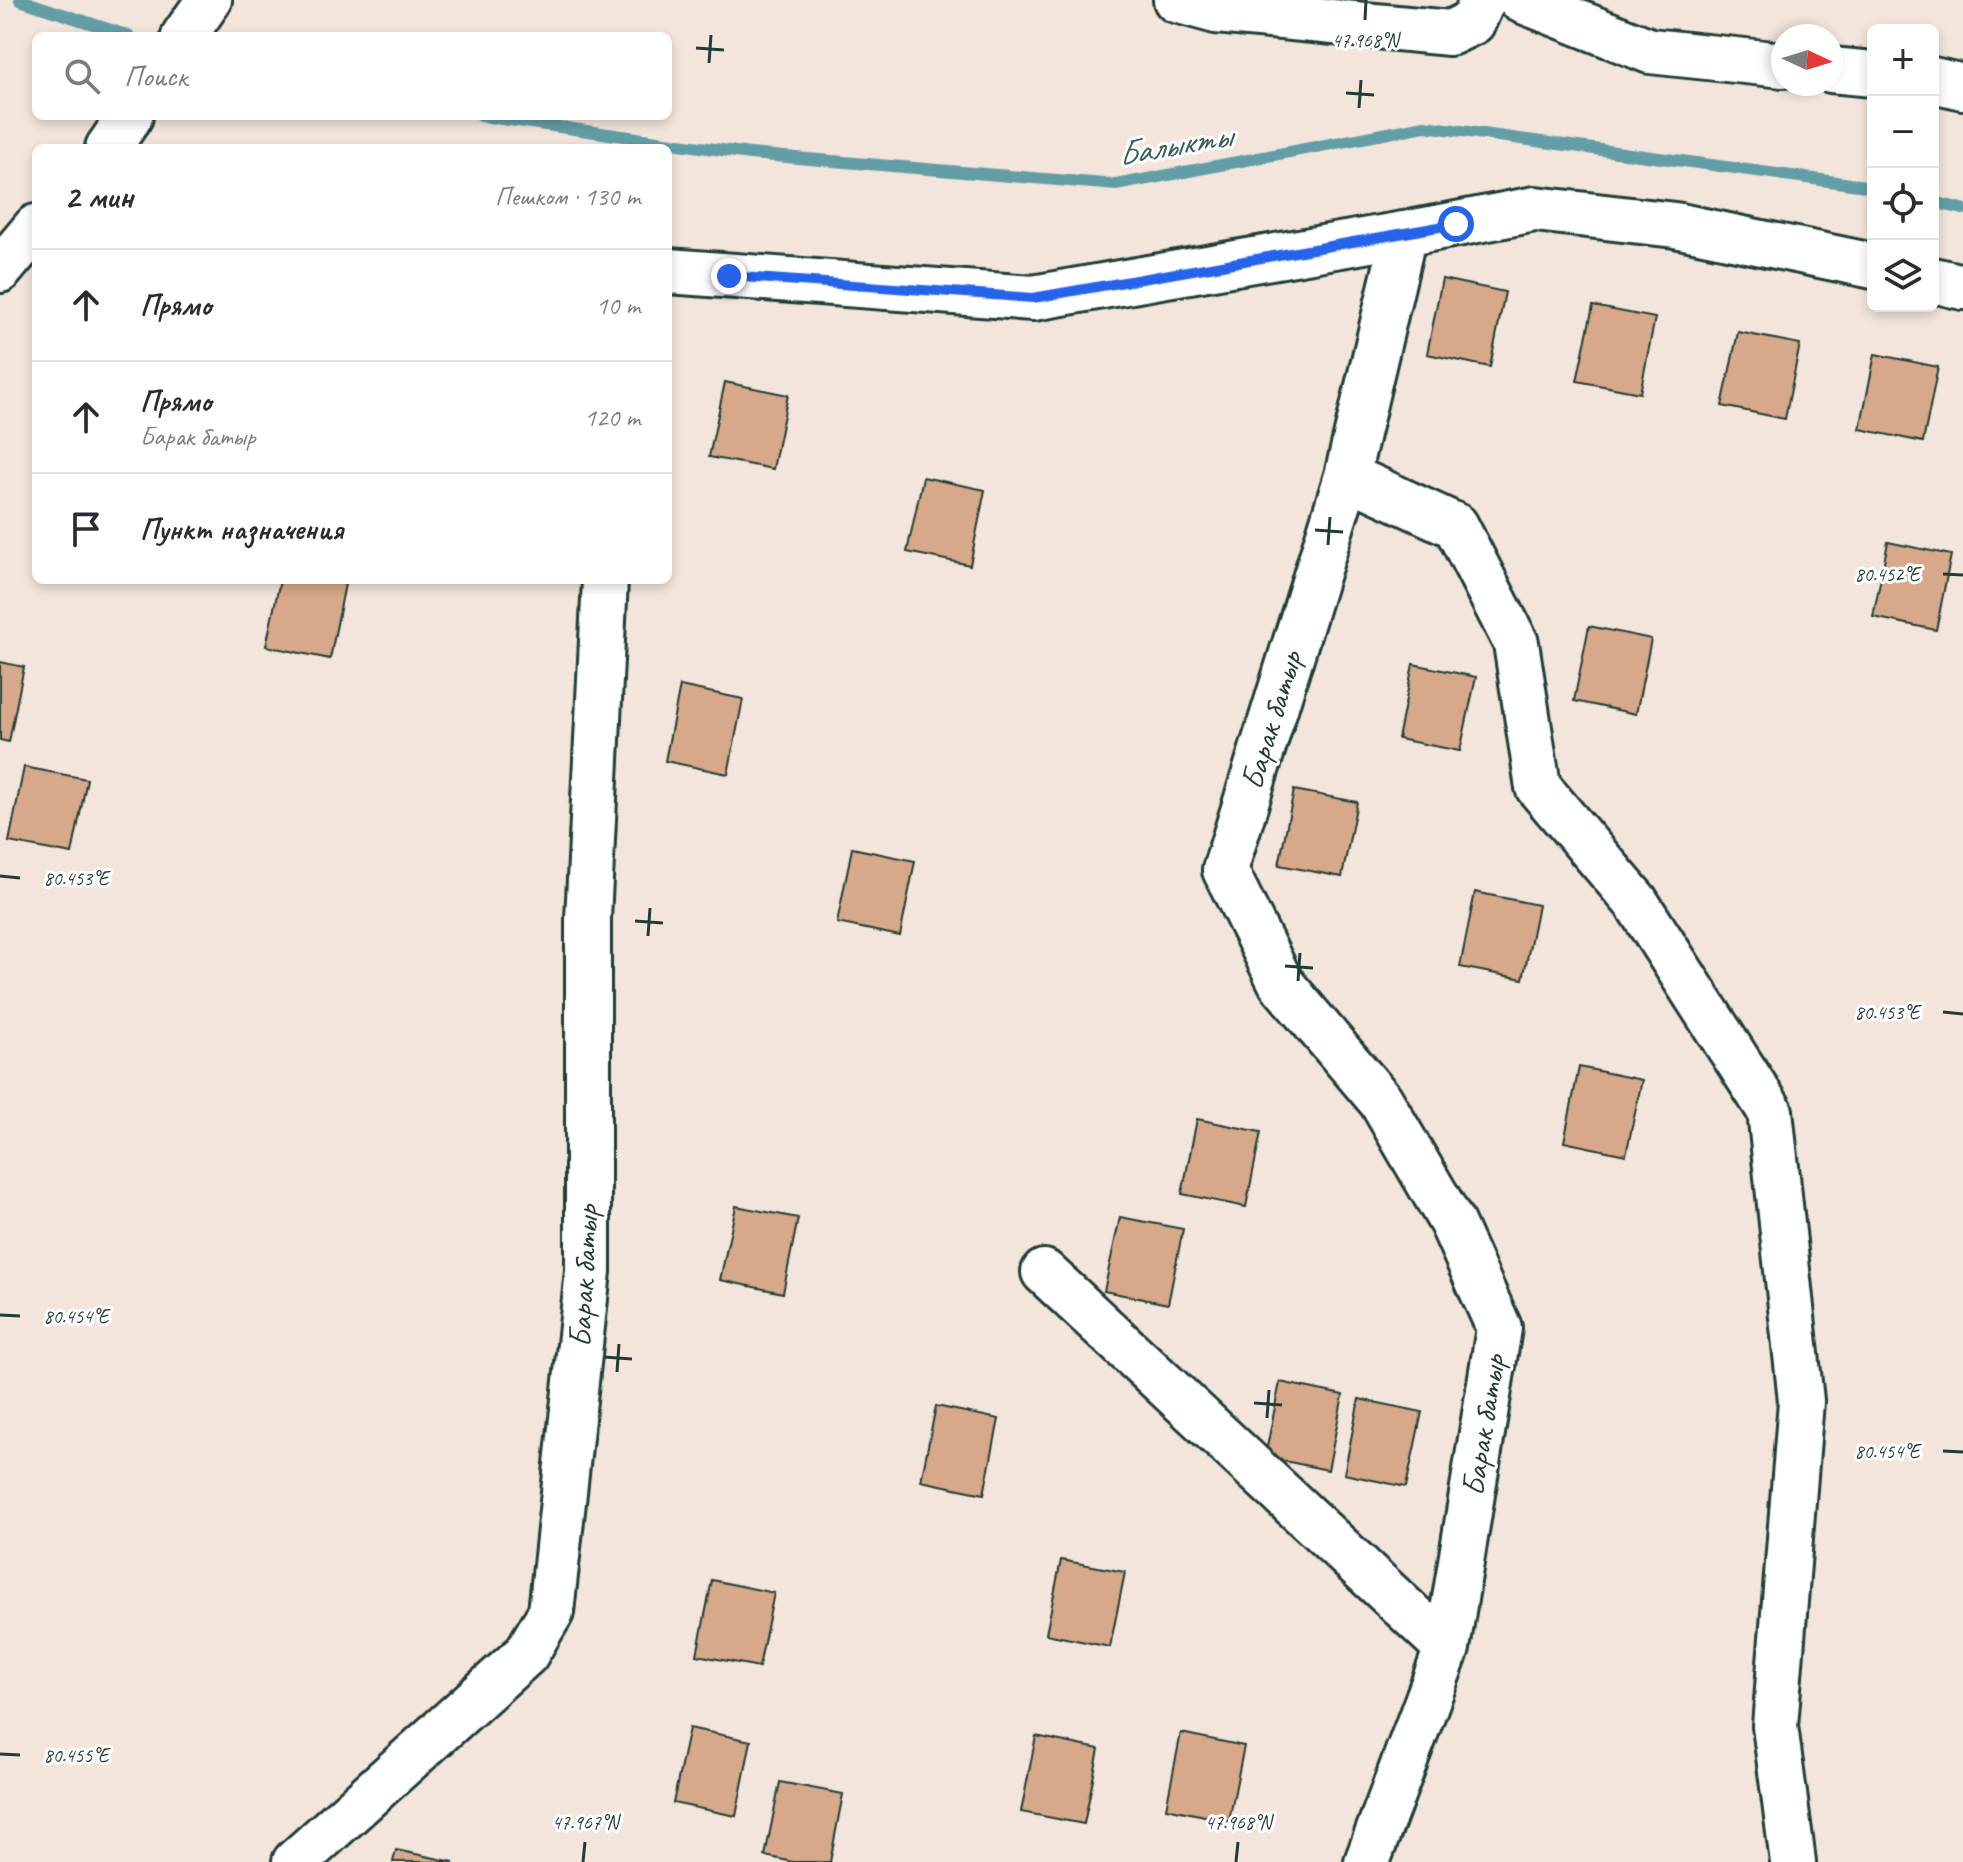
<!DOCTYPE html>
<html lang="ru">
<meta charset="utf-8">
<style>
:root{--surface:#fff;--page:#f7f7f7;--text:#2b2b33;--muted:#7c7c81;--line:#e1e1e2}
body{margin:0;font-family:Caveat,sans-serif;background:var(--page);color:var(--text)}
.controls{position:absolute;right:24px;top:24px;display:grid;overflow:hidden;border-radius:12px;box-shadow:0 4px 12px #0003}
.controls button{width:72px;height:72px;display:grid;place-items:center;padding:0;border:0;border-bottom:2px solid var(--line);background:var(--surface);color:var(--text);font:40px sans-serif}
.compass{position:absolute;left:1771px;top:24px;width:72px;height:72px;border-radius:50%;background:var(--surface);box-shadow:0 4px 12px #0003;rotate:94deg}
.stop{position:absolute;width:24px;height:24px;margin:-18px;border:6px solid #2563eb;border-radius:50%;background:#fff}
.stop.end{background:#2563eb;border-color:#fff;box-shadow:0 2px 8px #0008}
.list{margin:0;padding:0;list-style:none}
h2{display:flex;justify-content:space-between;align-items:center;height:104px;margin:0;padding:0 32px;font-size:34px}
h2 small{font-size:26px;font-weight:400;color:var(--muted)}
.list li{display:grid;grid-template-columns:52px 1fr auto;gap:24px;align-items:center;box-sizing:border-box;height:112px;padding:0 32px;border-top:2px solid var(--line)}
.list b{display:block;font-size:30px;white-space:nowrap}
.list p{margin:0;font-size:26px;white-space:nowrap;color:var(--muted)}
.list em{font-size:26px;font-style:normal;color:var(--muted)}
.icon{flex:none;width:44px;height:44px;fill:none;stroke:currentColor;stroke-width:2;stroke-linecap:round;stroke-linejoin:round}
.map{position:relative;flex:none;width:1963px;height:1862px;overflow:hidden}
.search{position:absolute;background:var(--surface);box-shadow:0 4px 12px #0003;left:32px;top:32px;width:640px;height:88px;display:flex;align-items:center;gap:20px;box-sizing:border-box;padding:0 28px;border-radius:12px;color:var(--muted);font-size:30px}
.panel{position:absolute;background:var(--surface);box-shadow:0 4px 12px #0003;left:32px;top:144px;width:640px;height:440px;border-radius:12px}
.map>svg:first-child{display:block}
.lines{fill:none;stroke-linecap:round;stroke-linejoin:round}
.stream{stroke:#649ea6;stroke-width:12}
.building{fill:#d7a889;stroke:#1f3d34;stroke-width:2}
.minor-casing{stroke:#1f3d34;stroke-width:50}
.minor{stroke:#fff;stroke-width:44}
.route{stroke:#2563eb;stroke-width:10}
.ticks{fill:none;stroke:#1f3d34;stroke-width:3}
.labels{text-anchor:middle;stroke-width:6;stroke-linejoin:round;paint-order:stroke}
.street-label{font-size:32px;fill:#1f3d34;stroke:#fff}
.water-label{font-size:34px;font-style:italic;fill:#365d5a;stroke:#fff}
.ticks-label{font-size:20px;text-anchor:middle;fill:#1f3d34;stroke:#fff;stroke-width:6;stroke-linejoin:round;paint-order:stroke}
</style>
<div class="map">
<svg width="1963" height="1862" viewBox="0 0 1963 1862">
<rect width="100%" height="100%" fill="#f3e5dc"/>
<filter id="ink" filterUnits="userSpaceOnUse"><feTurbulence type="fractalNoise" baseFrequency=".0125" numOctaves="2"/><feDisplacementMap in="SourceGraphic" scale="16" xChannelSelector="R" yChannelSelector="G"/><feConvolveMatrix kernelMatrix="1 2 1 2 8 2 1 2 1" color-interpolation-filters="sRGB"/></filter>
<g filter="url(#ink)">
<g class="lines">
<path class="stream" d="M20 0 129 36
M481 116 750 154 1116 185 1425 126 1873 187
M1933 202 1963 209"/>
</g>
<path class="building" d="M1442 279 1505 292 1490 367 1427 354Z
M1593 306 1655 318 1640 393 1577 381Z
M1738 332 1800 344 1785 419 1722 406Z
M1875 354 1938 367 1923 442 1860 429Z
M725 382 788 395 773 469 709 457Z
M923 477 985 490 970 565 907 552Z
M1888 542 1951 555 1936 630 1873 617Z
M280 580H323L345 584 330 659 266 646Z
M1589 626 1651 639 1636 714 1574 701Z
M0 662 24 667 9 742 0 740Z
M1413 664 1476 677 1460 751 1398 739Z
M680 686 743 699 728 774 665 761Z
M24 767 87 779 72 854 9 842Z
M1294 790 1357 802 1342 877 1279 865Z
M852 848 915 861 900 936 837 923Z
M1475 892 1538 905 1523 979 1460 967Z
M1579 1067 1642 1080 1626 1155 1564 1142Z
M1197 1119 1261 1132 1246 1207 1182 1194Z
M736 1206 798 1218 783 1293 720 1280Z
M1120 1217 1183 1229 1168 1304 1104 1291Z
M1280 1382 1343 1395 1328 1470 1265 1457Z
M1359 1399 1422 1412 1406 1487 1344 1474Z
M936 1406 999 1419 984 1494 921 1481Z
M1061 1560 1125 1572 1110 1647 1046 1634Z
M712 1580 774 1593 759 1667 697 1655Z
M689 1728 751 1741 736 1816 673 1803Z
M1181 1733 1244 1746 1229 1821 1166 1808Z
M1036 1736 1099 1749 1084 1824 1021 1812Z
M780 1782 843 1794 830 1862H793L765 1856Z
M396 1850 454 1862H393Z"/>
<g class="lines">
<g class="minor-casing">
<path id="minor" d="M1176 0 1216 11 1450 33 1473 22 1483 0
M1521 0 1650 51 1783 65
M184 36 209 0
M1831 70 1873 74
M1933 80 1963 87
M108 148 130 116
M1404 234 1535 209 1675 225 1873 266
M0 270 36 227
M668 271 1033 298 1404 234 1347 476 1225 870 1281 983 1381 1101 1452 1223 1499 1328 1447 1648 1367 1862
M1933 280 1963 287
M1347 476 1456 526 1516 643 1538 787 1636 902 1770 1111 1801 1401 1775 1726 1793 1862
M1044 1272 1447 1648
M295 1862 526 1654 551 1612 588 1271V919L605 580"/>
</g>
<use href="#minor" class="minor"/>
</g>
</g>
<g class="lines" filter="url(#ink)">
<path class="route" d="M729 276 1033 298 1456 224"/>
</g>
<path class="ticks" d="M1365 20 1366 0M696 48 724 50M709 63 711 35M1346 93 1374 95M1359 108 1361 80M1315 530 1343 532M1328 545 1330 517M1943 574 1963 575M0 876 20 878M635 921 663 923M648 936 650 908M1285 966 1313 968M1298 981 1300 953M1943 1012 1963 1014M0 1315 20 1316M604 1357 632 1359M617 1372 619 1344M1254 1403 1282 1405M1267 1418 1269 1390M1943 1451 1963 1452M0 1754 20 1755M583 1862 585 1842M1236 1862 1238 1842"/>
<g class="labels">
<g class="street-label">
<text transform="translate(1271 720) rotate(-73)" y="11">Барак батыр</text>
<text transform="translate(583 1276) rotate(-87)" y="11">Барак батыр</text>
<text transform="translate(1483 1425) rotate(-81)" y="11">Барак батыр</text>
</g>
<g class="water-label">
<text transform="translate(1174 144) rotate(-10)" y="12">Балыкты</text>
</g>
</g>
<g class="ticks-label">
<text x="1365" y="47">47.968°N</text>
<text x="1887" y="581">80.452°E</text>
<text x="76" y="885">80.453°E</text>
<text x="1887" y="1019">80.453°E</text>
<text x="76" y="1323">80.454°E</text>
<text x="1887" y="1458">80.454°E</text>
<text x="76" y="1762">80.455°E</text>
<text x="585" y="1829">47.967°N</text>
<text x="1238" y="1829">47.968°N</text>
</g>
</svg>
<div class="controls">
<button>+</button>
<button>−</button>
<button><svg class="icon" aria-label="locate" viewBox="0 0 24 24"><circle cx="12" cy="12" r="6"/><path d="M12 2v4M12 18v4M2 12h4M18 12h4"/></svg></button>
<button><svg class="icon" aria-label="layers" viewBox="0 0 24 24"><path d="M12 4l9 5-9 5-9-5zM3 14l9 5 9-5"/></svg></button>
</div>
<svg class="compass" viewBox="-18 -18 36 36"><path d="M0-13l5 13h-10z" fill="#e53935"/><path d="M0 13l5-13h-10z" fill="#7c7c81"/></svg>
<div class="stop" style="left:1456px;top:224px"></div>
<div class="stop end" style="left:729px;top:276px"></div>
<div class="search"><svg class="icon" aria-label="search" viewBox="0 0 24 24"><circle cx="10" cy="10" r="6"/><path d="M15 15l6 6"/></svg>Поиск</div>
<section class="panel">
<h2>2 мин<small>Пешком · 130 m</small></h2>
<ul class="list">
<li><svg class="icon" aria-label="ahead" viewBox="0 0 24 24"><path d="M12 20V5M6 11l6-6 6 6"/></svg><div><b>Прямо</b></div><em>10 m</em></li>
<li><svg class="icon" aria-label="ahead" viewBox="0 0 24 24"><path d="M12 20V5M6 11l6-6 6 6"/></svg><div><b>Прямо</b><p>Барак батыр</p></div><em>120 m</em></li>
<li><svg class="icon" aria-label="arrive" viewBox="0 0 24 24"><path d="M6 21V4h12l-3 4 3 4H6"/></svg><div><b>Пункт назначения</b></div></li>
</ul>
</section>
</div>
